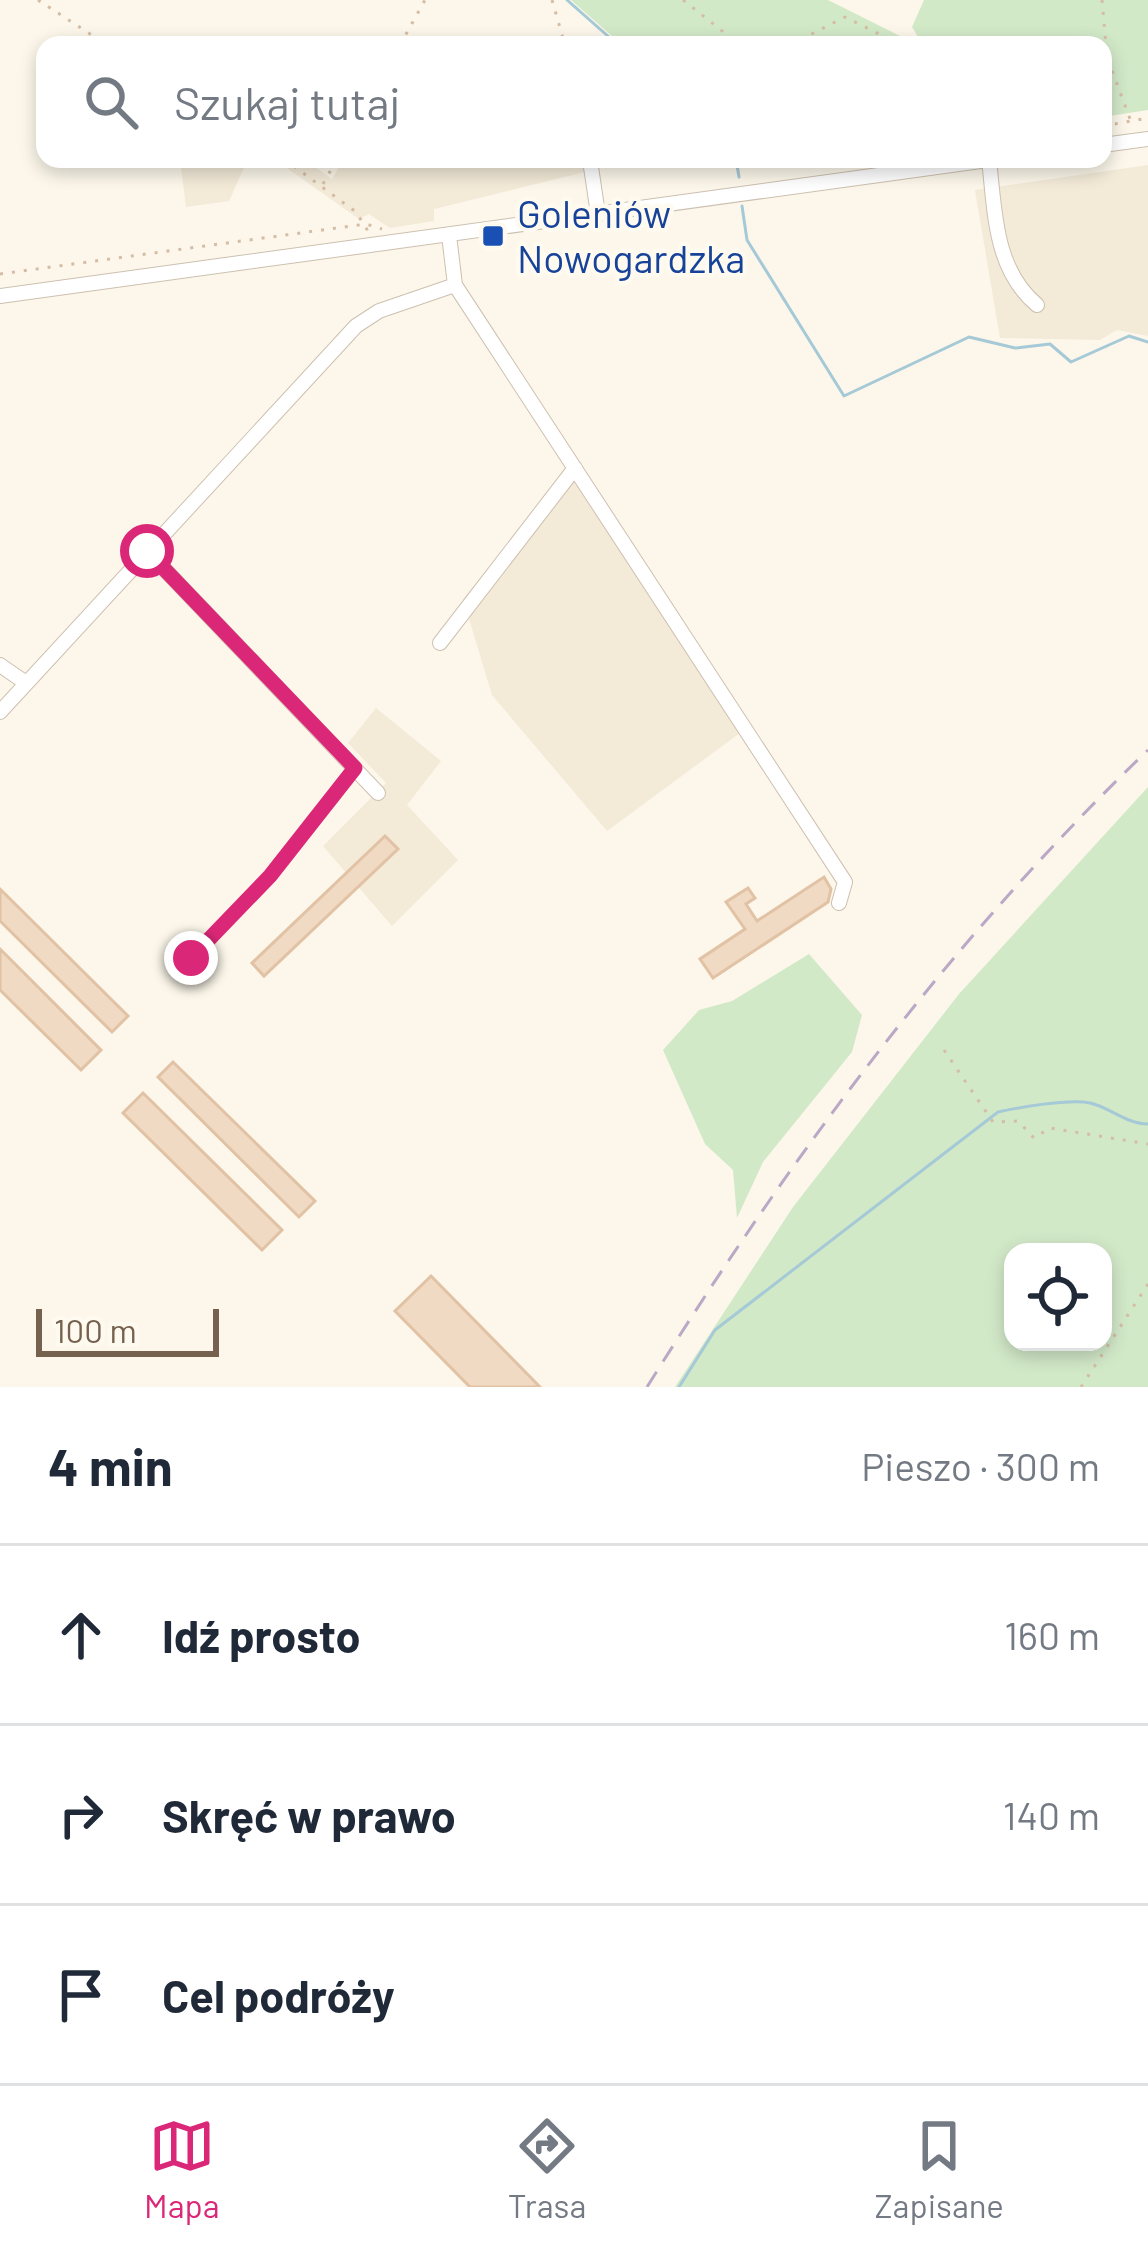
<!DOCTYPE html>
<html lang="pl">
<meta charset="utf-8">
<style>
:root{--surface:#fff;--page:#f6f6f7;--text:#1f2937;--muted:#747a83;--line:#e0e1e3;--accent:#db2777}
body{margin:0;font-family:Barlow,sans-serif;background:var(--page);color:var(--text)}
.controls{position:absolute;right:36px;bottom:36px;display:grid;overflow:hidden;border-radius:24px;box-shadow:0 6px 18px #0003}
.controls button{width:108px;height:108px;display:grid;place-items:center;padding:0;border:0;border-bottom:3px solid var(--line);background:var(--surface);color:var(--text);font:60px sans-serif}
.scale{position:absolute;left:36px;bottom:30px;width:183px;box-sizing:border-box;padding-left:12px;border:6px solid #75614e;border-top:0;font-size:33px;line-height:42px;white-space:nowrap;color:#75614e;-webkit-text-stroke:9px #fefaf0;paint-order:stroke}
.stop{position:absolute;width:36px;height:36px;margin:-27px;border:9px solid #db2777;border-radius:50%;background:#fff}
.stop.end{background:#db2777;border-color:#fff;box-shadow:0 3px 12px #0008}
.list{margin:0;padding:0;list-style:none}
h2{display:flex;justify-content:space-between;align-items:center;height:156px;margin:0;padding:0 48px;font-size:51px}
h2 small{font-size:39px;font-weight:400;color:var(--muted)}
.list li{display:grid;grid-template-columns:78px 1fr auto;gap:36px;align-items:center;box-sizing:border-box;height:180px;padding:0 48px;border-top:3px solid var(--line)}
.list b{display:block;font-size:45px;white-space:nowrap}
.list em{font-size:39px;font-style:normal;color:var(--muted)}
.icon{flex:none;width:66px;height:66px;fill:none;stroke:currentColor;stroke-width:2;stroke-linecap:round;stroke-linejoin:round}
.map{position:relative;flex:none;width:1148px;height:1387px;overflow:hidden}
.search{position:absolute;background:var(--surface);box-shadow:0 6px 18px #0003;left:36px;right:36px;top:36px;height:132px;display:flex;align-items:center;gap:30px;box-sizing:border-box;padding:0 42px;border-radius:24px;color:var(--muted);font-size:45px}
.sheet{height:696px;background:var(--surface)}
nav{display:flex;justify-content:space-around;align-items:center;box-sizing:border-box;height:168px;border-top:3px solid var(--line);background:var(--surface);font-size:33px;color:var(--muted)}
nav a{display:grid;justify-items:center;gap:6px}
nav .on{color:var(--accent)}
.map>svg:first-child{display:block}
.residential{fill:#f3ead8}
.green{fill:#d2e9c8;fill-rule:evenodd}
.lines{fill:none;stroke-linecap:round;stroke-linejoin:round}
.stream{stroke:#a5c9d6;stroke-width:3}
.building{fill:#f0dac3;stroke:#e1c2a4;stroke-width:3}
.minor-casing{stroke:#cdc0b0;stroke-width:16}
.path{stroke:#d5bda5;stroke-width:3;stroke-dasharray:3 9;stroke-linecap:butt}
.minor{stroke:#fff;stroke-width:14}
.rail{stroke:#bba7c6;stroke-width:3;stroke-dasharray:18 12;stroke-linecap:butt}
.route{stroke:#db2777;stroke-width:15}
.transit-dot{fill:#1a4fb4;stroke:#fefaf0;stroke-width:4.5}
.labels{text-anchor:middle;stroke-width:9;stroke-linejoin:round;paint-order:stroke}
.transit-label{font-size:39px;fill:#164399;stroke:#fefaf0;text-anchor:start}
</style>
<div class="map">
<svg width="1148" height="1387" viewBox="0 0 1148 1387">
<rect width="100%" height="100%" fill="#fcf7ea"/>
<path class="residential" d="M180 159H248L229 201 186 207Z
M274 159H304L332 179 344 159H582L585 172 434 209V221L390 228 369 214 359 219Z
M1148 165V336L1117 330 1100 340 1000 338 975 190Z
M567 471 740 733 607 831 492 695 463 599Z
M376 708 441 761 407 805 458 860 392 926 323 846 386 783 348 743Z"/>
<path class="green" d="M571 0H828L918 45H622Z
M924 0H1148V110L1103 117V45H923L912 27Z
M1148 787V1387H675L793 1207 959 994ZM1013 1252H1103V1342H1013Z
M809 954 862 1015 852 1052 763 1162 737 1218 733 1170 705 1144 663 1050 699 1010 732 1001Z"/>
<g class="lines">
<path class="stream" d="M567 0 618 45
M736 159 739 177
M742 206 747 240 844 396 969 337 1015 348 1050 344 1071 362 1129 336 1148 342
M679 1387 715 1330 998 1112C1021 1107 1063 1100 1084 1102 1107 1104 1124 1124 1148 1124"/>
</g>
<path class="building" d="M385 836 398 849 264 976 252 963Z
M824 877 831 889 828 902 713 978 700 959 745 929 726 902 748 888 755 898 746 904 757 921Z
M0 889 128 1016 112 1032 0 921Z
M0 949 101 1050 81 1070 0 990Z
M173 1062 315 1201 299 1217 158 1077Z
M143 1093 282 1230 262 1250 123 1113Z
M431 1276 540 1387H470L395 1311Z"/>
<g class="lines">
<g class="minor-casing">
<path id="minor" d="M1103 145 1148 139
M989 160C995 211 994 269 1037 305
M591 167 598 214
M449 235 455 285 845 882 839 903
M0 296 995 159
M147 551 378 793
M440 643 575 468
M0 665 26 683
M0 712 356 326 379 311 455 285"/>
</g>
<path class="path" d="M38 0 107 45
M552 0 565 45
M683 0 740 45
M1102 0 1107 57 1133 127
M400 45 425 0
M790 45 845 17 901 45
M1103 126 1148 118
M284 159 356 212 368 231
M323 184 337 159
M0 274 366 224 382 229
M191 959 270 876 346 779
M944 1050 993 1122 1018 1121 1034 1138 1050 1128 1148 1144
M1081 1387 1148 1284"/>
<use href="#minor" class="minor"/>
<path class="rail" d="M647 1387C792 1155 950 940 1148 750"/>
</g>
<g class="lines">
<path class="route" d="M147 551 355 768 270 876 191 958"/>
</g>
<rect class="transit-dot" x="481" y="224" width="24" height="24" rx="6"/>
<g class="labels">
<g class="transit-label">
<text x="517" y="228">Goleniów<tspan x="517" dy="45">Nowogardzka</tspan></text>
</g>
</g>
</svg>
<div class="controls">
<button><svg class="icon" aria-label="locate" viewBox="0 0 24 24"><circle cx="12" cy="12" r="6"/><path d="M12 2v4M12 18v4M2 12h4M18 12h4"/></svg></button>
</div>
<div class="scale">100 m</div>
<div class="stop" style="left:147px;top:551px"></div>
<div class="stop end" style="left:191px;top:958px"></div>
<div class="search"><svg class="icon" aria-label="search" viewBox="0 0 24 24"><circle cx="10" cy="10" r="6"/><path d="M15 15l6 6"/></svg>Szukaj tutaj</div>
</div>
<section class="sheet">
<h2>4 min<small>Pieszo · 300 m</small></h2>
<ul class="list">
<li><svg class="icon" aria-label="ahead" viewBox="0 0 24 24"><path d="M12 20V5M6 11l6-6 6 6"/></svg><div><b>Idź prosto</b></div><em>160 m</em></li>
<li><svg class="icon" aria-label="right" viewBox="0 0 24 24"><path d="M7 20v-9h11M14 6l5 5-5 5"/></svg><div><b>Skręć w prawo</b></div><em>140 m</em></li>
<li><svg class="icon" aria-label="arrive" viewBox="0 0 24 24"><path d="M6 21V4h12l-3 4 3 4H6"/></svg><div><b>Cel podróży</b></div></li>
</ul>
</section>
<nav>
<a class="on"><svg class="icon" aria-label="map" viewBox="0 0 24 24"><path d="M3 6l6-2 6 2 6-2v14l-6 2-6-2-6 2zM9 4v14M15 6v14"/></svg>Mapa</a>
<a><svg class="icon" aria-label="directions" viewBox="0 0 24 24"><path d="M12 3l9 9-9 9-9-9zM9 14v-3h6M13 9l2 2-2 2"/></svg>Trasa</a>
<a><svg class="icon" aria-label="saved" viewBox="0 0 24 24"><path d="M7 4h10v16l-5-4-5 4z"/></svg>Zapisane</a>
</nav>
